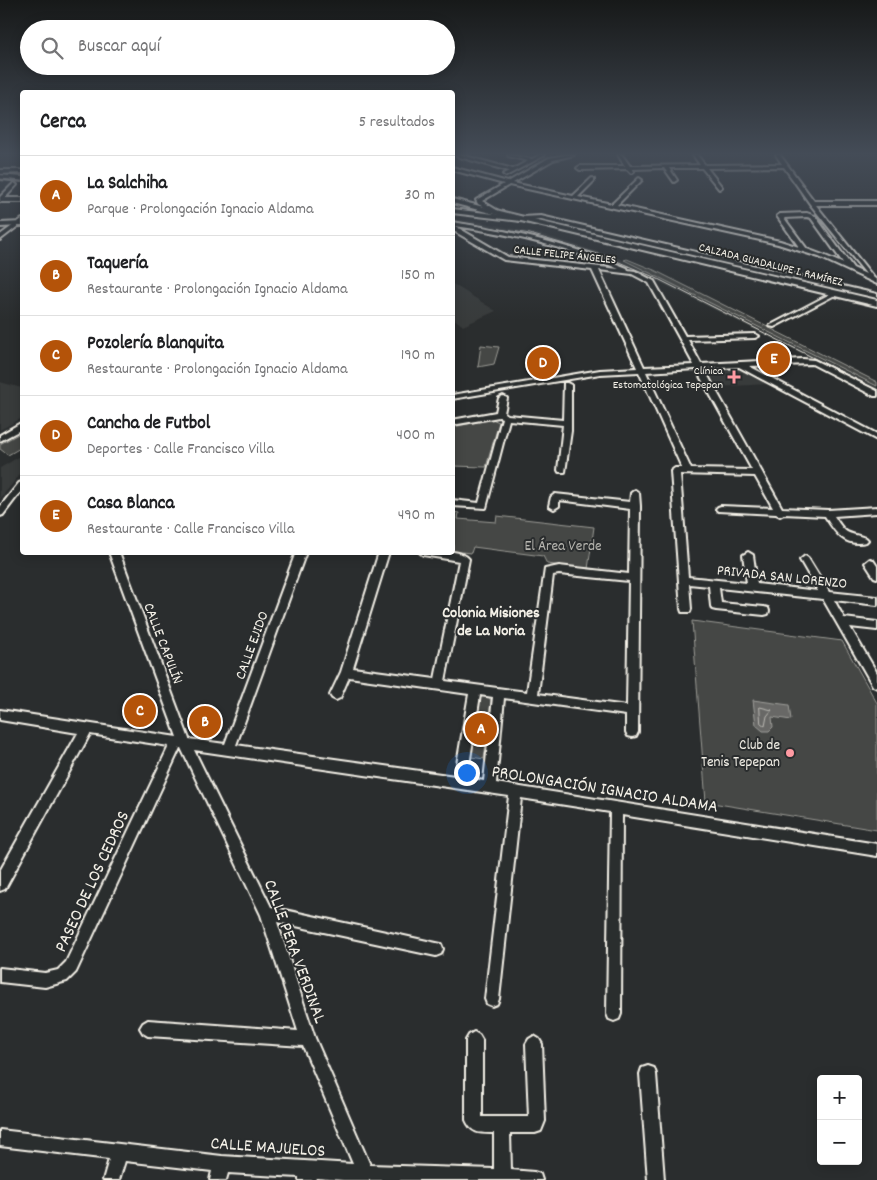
<!DOCTYPE html>
<html lang="es">
<meta charset="utf-8">
<style>
:root{--surface:#fff;--page:#f2f2f2;--text:#202124;--muted:#757577;--line:#e0e0e0;--accent:#b45309}
body{margin:0;font-family:Dekko,sans-serif;background:var(--page);color:var(--text)}
.controls{position:absolute;right:15px;bottom:15px;display:grid;overflow:hidden;border-radius:5px;box-shadow:0 2px 12px #0003}
.controls button{width:45px;height:45px;display:grid;place-items:center;padding:0;border:0;border-bottom:1px solid var(--line);background:var(--surface);color:var(--text);font:25px sans-serif}
.you{position:absolute;left:466px;top:772px;width:18px;height:18px;margin:-12px;border:4px solid #fff;border-radius:50%;background:#1a73e8;box-shadow:0 0 0 8px #1a73e833}
.badge{display:grid;place-items:center;width:32px;height:32px;border-radius:50%;background:var(--accent);color:#fff;font-size:16px;font-weight:700}
.pin{position:absolute;translate:-50% -50%;border:2px solid #fff;box-shadow:0 1px 5px #0006}
.list{margin:0;padding:0;list-style:none}
h2{display:flex;justify-content:space-between;align-items:center;height:65px;margin:0;padding:0 20px;font-size:21px}
h2 small{font-size:16px;font-weight:400;color:var(--muted)}
.list li{display:grid;grid-template-columns:32px 1fr auto;gap:15px;align-items:center;box-sizing:border-box;height:80px;padding:0 20px;border-top:1px solid var(--line)}
.list b{display:block;font-size:19px;white-space:nowrap}
.list p{margin:0;font-size:16px;white-space:nowrap;color:var(--muted)}
.list em{font-size:16px;font-style:normal;color:var(--muted)}
.icon{flex:none;width:28px;height:28px;fill:none;stroke:currentColor;stroke-width:2;stroke-linecap:round;stroke-linejoin:round}
.map{position:relative;flex:none;width:877px;height:1180px;overflow:hidden}
.search{position:absolute;background:var(--surface);box-shadow:0 2px 12px #0003;left:20px;top:20px;width:435px;height:55px;display:flex;align-items:center;gap:12px;box-sizing:border-box;padding:0 18px;border-radius:28px;color:var(--muted);font-size:19px}
.panel{position:absolute;background:var(--surface);box-shadow:0 2px 12px #0003;left:20px;top:90px;width:435px;height:465px;border-radius:5px}
.map>svg:first-child{display:block}
.built{fill:#373a3a}
.green{fill:#444645;stroke:#9c9c96}
.water{fill:#676866;stroke:#9f9f9a}
.lines{fill:none;stroke-linecap:round;stroke-linejoin:round}
.shore{stroke:#bcbab4;stroke-width:1}
.building{fill:#555756;stroke:#f4f1e8}
.minor-casing{stroke:#f4f1e8;stroke-width:4}
.tertiary-casing{stroke:#f4f1e8;stroke-width:4}
.secondary-casing{stroke:#f4f1e8;stroke-width:4}
.minor{fill:#2a2d2e;fill-rule:evenodd}
.tertiary{fill:#2a2d2e;fill-rule:evenodd}
.secondary{fill:#2a2d2e;fill-rule:evenodd}
.tram{stroke:#f4f1e8;stroke-width:1}
.poi-dot{fill:#ff9aa2;stroke:#2a2d2e;stroke-width:2}
.labels{text-anchor:middle;stroke-width:4;stroke-linejoin:round;paint-order:stroke}
.far-street-label{font-size:12px;fill:#f4f1e8;stroke:#2a2d2e}
.far-poi-label{font-size:12px;fill:#f4f1e8;stroke:#2a2d2e;text-anchor:end}
.park-label{font-size:15px;fill:#b6b5af;stroke:#2a2d2e}
.street-label{font-size:15px;fill:#f4f1e8;stroke:#2a2d2e}
.poi-label{font-size:15px;fill:#f4f1e8;stroke:#2a2d2e;text-anchor:end}
.neighbourhood-label{font-size:16px;font-weight:bold;fill:#f4f1e8;stroke:#2a2d2e}
.near-street-label{font-size:18px;fill:#f4f1e8;stroke:#2a2d2e}
</style>
<div class="map">
<svg width="877" height="1180" viewBox="0 0 877 1180">
<rect width="100%" height="100%" fill="#2a2d2e"/>
<filter id="ink" filterUnits="userSpaceOnUse"><feTurbulence type="fractalNoise" baseFrequency=".02" numOctaves="2"/><feDisplacementMap in="SourceGraphic" scale="10" xChannelSelector="R" yChannelSelector="G"/><feConvolveMatrix kernelMatrix="1 2 1 2 8 2 1 2 1" color-interpolation-filters="sRGB"/></filter>
<g filter="url(#ink)">
<path class="built" d="M454 219 481 222 544 235 618 258 654 273 877 386V391L631 268 570 246 519 233 453 222Z
M453 284 496 311 463 326 453 318Z
M739 368 769 384 717 387 708 370Z
M0 382 22 388V418L0 430Z
M22 455V472L0 499V468Z"/>
<path class="green" d="M627 259 654 270 877 382V386L624 260Z
M481 345 499 347 494 364 478 367Z
M492 419 499 422 486 467 453 466V427Z
M22 432V447L8 455 0 449V444Z
M453 512 459 513 458 519 496 522 497 516 594 527 588 569 547 564 543 556 473 547 471 553 453 551Z
M692 621 842 641 877 703V830L706 802Z
M483 696 489 697 491 701 484 759 471 757 479 698Z"/>
<path class="water" d="M753 700 789 705 791 720 772 717 773 727 769 731H763L756 725Z"/>
<g class="lines">
<path class="shore" d="M760 707 772 710 767 716 765 726 761 723Z"/>
</g>
<path class="building" d="M532 351 556 353 553 376 529 373Z"/>
<g class="lines">
<g class="minor-casing">
<path id="minor" d="M456 155H462L513 169 528 161 508 156V155L532 159 540 155H545L506 176 503 174 509 171 456 156Z
M566 155H574L553 160 513 183 573 196 592 178 594 179V181L578 197 612 204 639 178 642 180 617 205 780 241 799 247 777 216 780 214 807 213 815 216 853 268 866 274 810 204 784 167 707 168 722 187 719 189 702 168H669L677 180 674 182 664 168 632 169 634 171 631 173 627 169 580 170 577 168 580 166H625L618 155H622L630 166 700 165 693 155H697L705 165 782 164 776 155H780L814 201H877V205H816L874 278 877 280V284L819 257 778 244 509 185 482 201 500 212 495 213 478 204 476 200 504 184 452 170V167L508 182 549 158ZM807 217 811 218 844 264 823 255 807 249 784 218Z
M0 170H22V173L0 174Z
M14 183 17 185 5 198H22V202H0V197Z
M541 216 877 294V298L541 220 521 221 518 219 521 217Z
M22 219V223L0 240V235Z
M452 222C513 231 571 245 627 268L628 270 635 271 654 281 685 336 755 334 759 336 755 338 688 340 701 364 803 359 814 360 877 391V396H874L812 364 749 366 877 434V440L739 367 704 369 782 508 828 510 877 507V513L834 516C846 535 846 532 866 538L868 540 866 542C844 547 835 532 825 516L784 514 780 516 776 514 718 511 716 509 718 507 721 506 773 508 755 476 680 474 688 577 747 583 743 555 748 552 753 555 757 584 818 591 800 560 805 556 808 558 829 592 877 597V605L834 600 844 618 877 622V630L850 627 877 673V688L873 686 823 599 719 588 721 603 764 607 768 608 769 611 768 614 764 615 716 610 712 609 711 606 709 586 689 584 691 609 690 612H682L681 609 671 471 675 468H682L639 372 600 374 452 399V395L600 370 637 368 592 270 504 260 452 230ZM455 226C511 234 566 247 619 269L508 257ZM599 270 632 274 649 283 694 365 644 367ZM696 369 752 470 691 469 646 372Z
M830 294 835 295 774 327 769 326Z
M564 383H567L571 385V431L565 472H559L558 470 563 425 509 420 486 508 452 506V500L479 503 502 418 499 417 452 425V420L496 412 499 398 503 396 507 398 504 413 508 415 563 420Z
M19 424H22V429L0 441V435Z
M22 482V490L3 515 0 516V507L19 483Z
M635 490 639 493 640 506 638 732 636 736 632 737 628 736 626 732V715L504 698 496 783 877 844V856L622 815 621 1014 619 1019 614 1021 609 1019 607 1014 610 812 521 798 499 999 497 1004 492 1006 487 1004 485 999 509 796 194 750 271 907 441 944 443 949 441 954 436 956 277 922 315 1038 370 1165 494 1169V1133C480 1133 472 1134 466 1120V1040L469 1035 474 1032 479 1035 482 1040V1117H529L526 1044 529 1039 534 1036 539 1039 542 1044 545 1121 541 1131 535 1133H510L511 1170 534 1172 540 1174 542 1180H343L316 1178 315 1180H299V1177L228 1173 226 1180H210L212 1171 125 1161 119 1180H103L109 1159 0 1146V1130L222 1156 353 1164 303 1046 148 1036 143 1033 140 1028 143 1023 148 1020 298 1031 261 915 181 748H180L76 972 67 981 45 987 0 982V968L45 973 58 970 66 962 169 746 90 734 5 889 0 891V871L78 733 0 720V710L177 737 109 552H119L189 739 225 744 296 552H306L236 745 455 776 469 694 349 677 340 698 336 700 332 698 330 695 341 672 379 552H389L353 668 435 679 459 561 423 555 419 552C433 552 460 548 469 559L445 681 527 692 545 569 559 566 629 574 630 509 559 500V506L554 509 549 506 551 497 555 494 630 502 631 493ZM559 574 629 581 627 706 538 694 553 575ZM480 695 493 697 484 781 467 778Z
M870 559 873 560 877 566V578L874 577 865 563Z
M648 1066 654 1068 656 1074 664 1180H648L640 1074 642 1068Z"/>
</g>
<g class="tertiary-casing">
<path id="tertiary" d="M452 199 524 217 525 219 521 221 452 203Z"/>
</g>
<g class="secondary-casing">
<path id="secondary" d="M0 175 22 177V181L0 179Z
M452 209 521 217 877 300V306L521 221 452 213Z
M22 222V226L0 227V223Z"/>
</g>
<use href="#minor" class="minor"/>
<use href="#tertiary" class="tertiary"/>
<use href="#secondary" class="secondary"/>
<path class="tram" d="M0 179 22 181
M452 221 530 234 605 256 654 277 877 390"/>
</g>
</g>
<linearGradient id="sky" x2="0" y2="1"><stop stop-color="#171919"/><stop offset="0.48" stop-color="#444c57"/><stop offset="1" stop-color="#444c57" stop-opacity="0"/></linearGradient>
<rect width="877" height="320" fill="url(#sky)"/>
<g class="poi-dot">
<path d="M731.5 369.5h5v5h5v5h-5v5h-5v-5h-5v-5h5z"/>
<circle cx="790" cy="753" r="5"/>
</g>
<g class="labels">
<g class="far-street-label">
<text transform="translate(565 254) rotate(6)" y="4">CALLE FELIPE ÁNGELES</text>
<text transform="translate(771 264) rotate(14)" y="4">CALZADA GUADALUPE I. RAMÍREZ</text>
</g>
<g class="far-poi-label">
<text x="723" y="374">Clínica<tspan x="723" dy="14">Estomatológica Tepepan</tspan></text>
</g>
<g class="park-label">
<text x="563" y="550">El Área Verde</text>
</g>
<g class="street-label">
<text transform="translate(782 576) rotate(6)" y="5">PRIVADA SAN LORENZO</text>
<text transform="translate(164 643) rotate(69)" y="5">CALLE CAPULÍN</text>
<text transform="translate(251 645) rotate(-70)" y="5">CALLE EJIDO</text>
</g>
<g class="poi-label">
<text x="780" y="749">Club de<tspan x="780" dy="17">Tenis Tepepan</tspan></text>
</g>
<g class="neighbourhood-label">
<text x="491" y="617">Colonia Misiones<tspan x="491" dy="18">de La Noria</tspan></text>
</g>
<g class="near-street-label">
<text transform="translate(605 788) rotate(9)" y="6">PROLONGACIÓN IGNACIO ALDAMA</text>
<text transform="translate(91 881) rotate(-65)" y="6">PASEO DE LOS CEDROS</text>
<text transform="translate(296 951) rotate(70)" y="6">CALLE PERA VERDINAL</text>
<text transform="translate(268 1146) rotate(4)" y="6">CALLE MAJUELOS</text>
</g>
</g>
</svg>
<div class="controls">
<button>+</button>
<button>−</button>
</div>
<div class="you"></div>
<div class="pin badge" style="left:481px;top:729px">A</div>
<div class="pin badge" style="left:205px;top:722px">B</div>
<div class="pin badge" style="left:140px;top:711px">C</div>
<div class="pin badge" style="left:543px;top:363px">D</div>
<div class="pin badge" style="left:774px;top:359px">E</div>
<div class="search"><svg class="icon" aria-label="search" viewBox="0 0 24 24"><circle cx="10" cy="10" r="6"/><path d="M15 15l6 6"/></svg>Buscar aquí</div>
<section class="panel">
<h2>Cerca<small>5 resultados</small></h2>
<ul class="list">
<li><span class="badge">A</span><div><b>La Salchiha</b><p>Parque · Prolongación Ignacio Aldama</p></div><em>30 m</em></li>
<li><span class="badge">B</span><div><b>Taquería</b><p>Restaurante · Prolongación Ignacio Aldama</p></div><em>150 m</em></li>
<li><span class="badge">C</span><div><b>Pozolería Blanquita</b><p>Restaurante · Prolongación Ignacio Aldama</p></div><em>190 m</em></li>
<li><span class="badge">D</span><div><b>Cancha de Futbol</b><p>Deportes · Calle Francisco Villa</p></div><em>400 m</em></li>
<li><span class="badge">E</span><div><b>Casa Blanca</b><p>Restaurante · Calle Francisco Villa</p></div><em>490 m</em></li>
</ul>
</section>
</div>
